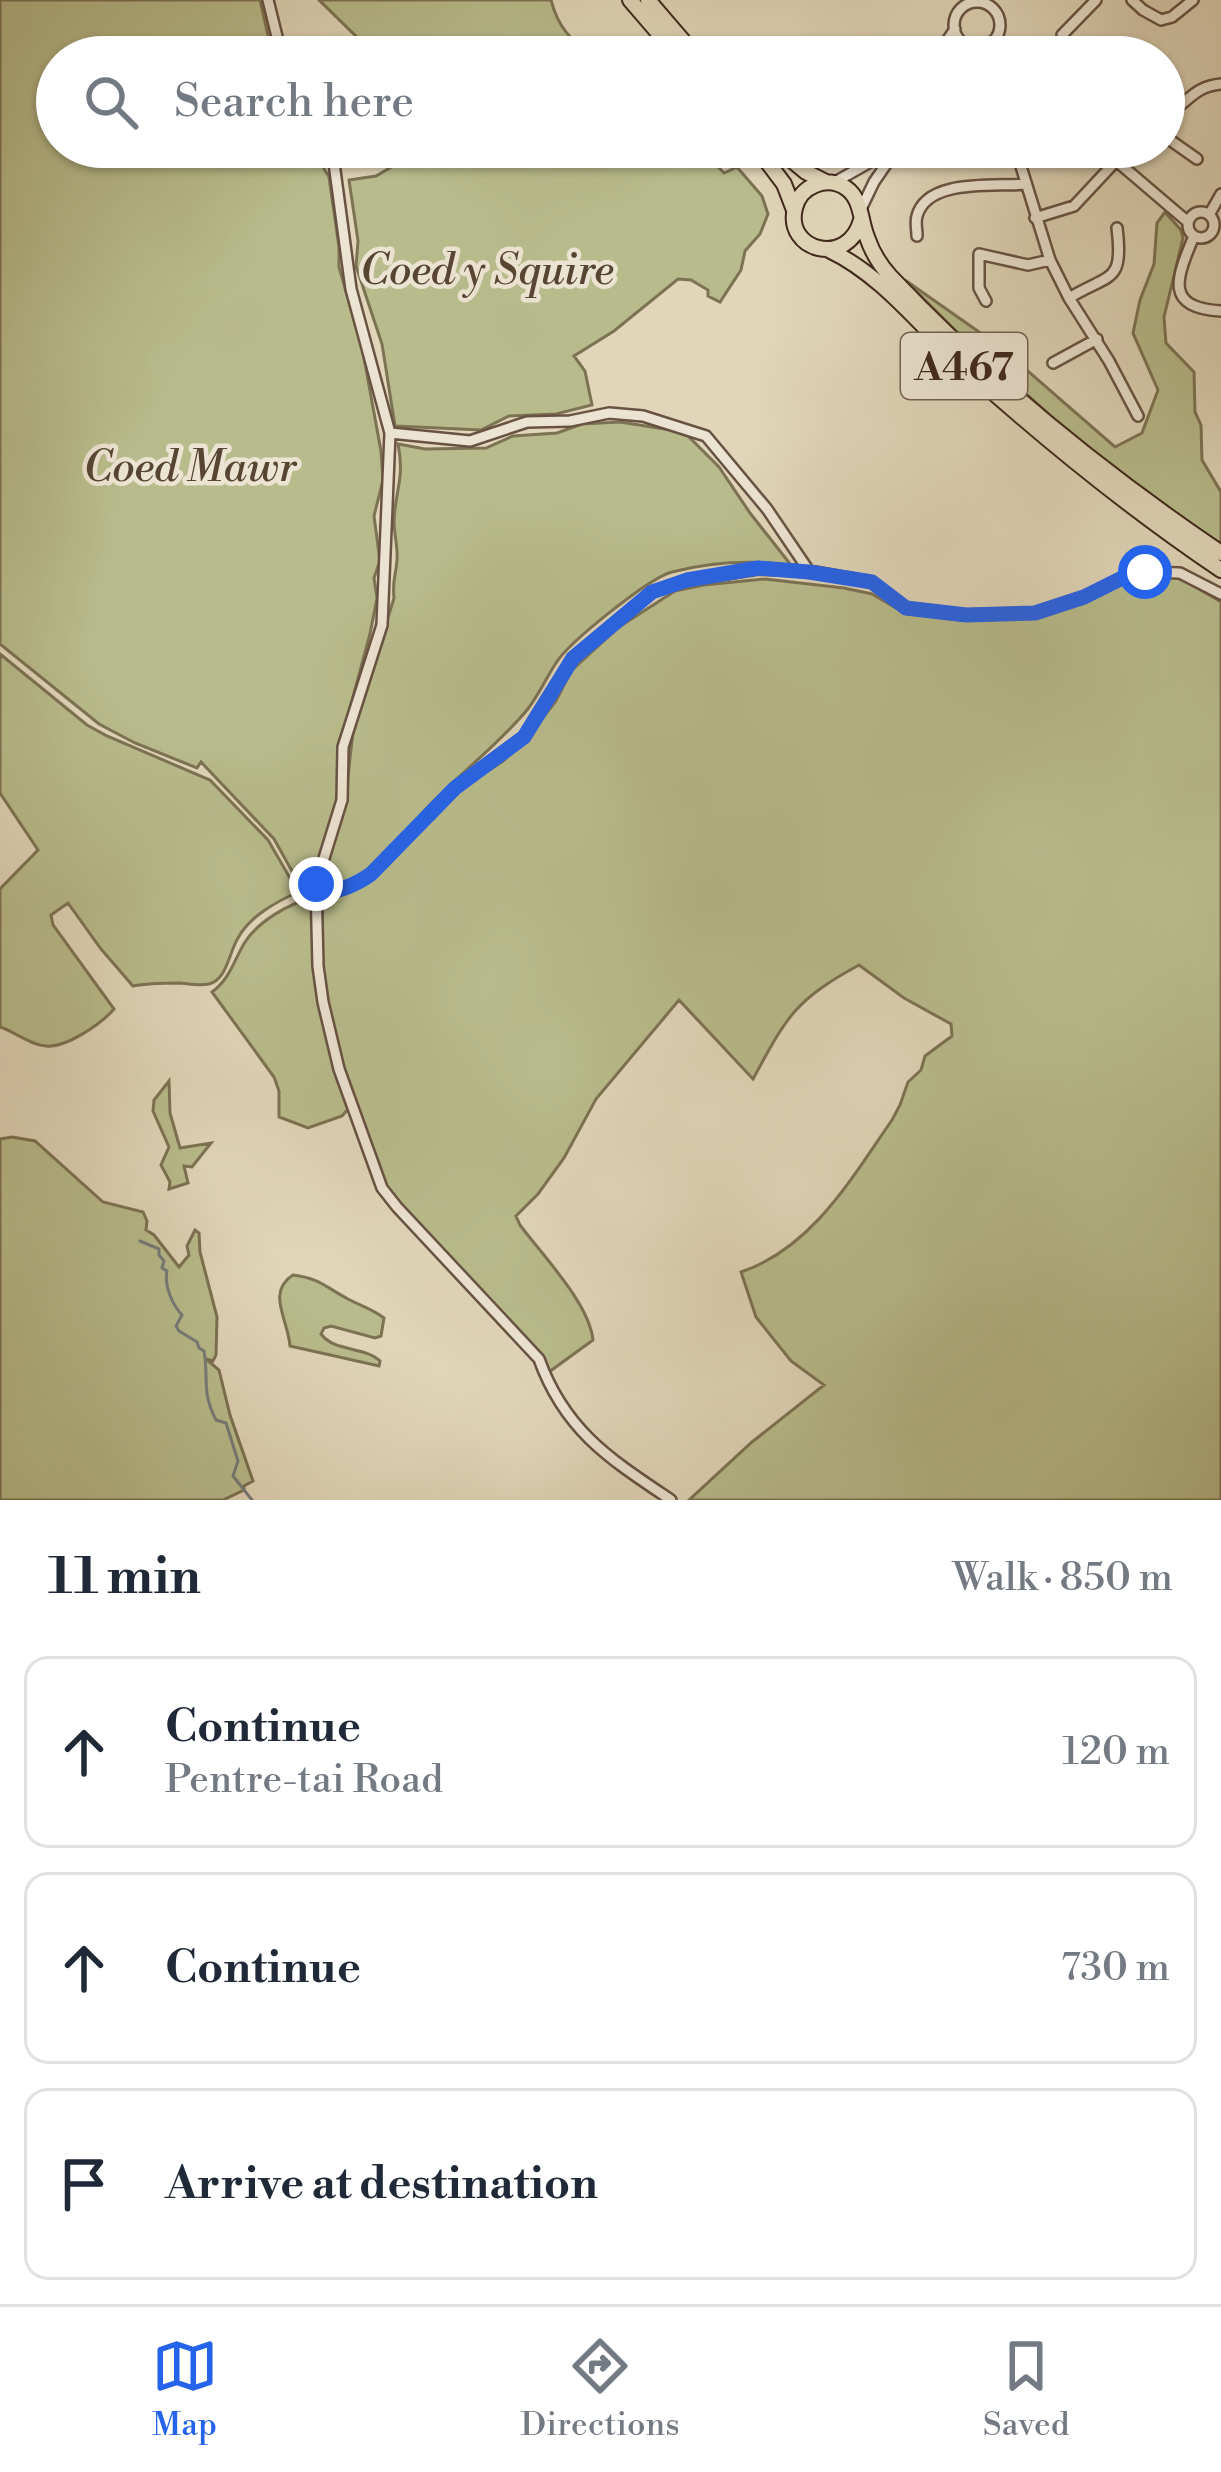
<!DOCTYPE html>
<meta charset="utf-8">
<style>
:root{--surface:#fff;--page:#f2f2f3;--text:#1f2937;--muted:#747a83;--line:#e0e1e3;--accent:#2563eb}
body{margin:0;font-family:"Libre Bodoni",serif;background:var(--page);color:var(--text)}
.stop{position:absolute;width:36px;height:36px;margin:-27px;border:9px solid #2563eb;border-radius:50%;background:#fff}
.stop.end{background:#2563eb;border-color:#fff;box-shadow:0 3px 12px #0008}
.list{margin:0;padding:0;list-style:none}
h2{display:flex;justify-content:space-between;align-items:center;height:156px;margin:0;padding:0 48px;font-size:51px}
h2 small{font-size:39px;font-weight:400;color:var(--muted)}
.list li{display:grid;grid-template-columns:78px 1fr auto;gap:36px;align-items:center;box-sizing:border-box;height:192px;margin:0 24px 24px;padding:0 24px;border:3px solid var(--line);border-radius:24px}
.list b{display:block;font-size:45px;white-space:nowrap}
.list p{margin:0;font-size:39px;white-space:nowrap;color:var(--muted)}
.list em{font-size:39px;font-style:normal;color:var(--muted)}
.icon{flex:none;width:66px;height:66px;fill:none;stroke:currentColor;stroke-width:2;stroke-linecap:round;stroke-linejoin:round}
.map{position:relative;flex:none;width:1221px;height:1500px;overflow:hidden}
.search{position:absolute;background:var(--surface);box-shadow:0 3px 9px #0004;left:36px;right:36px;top:36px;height:132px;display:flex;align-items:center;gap:30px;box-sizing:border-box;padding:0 42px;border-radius:66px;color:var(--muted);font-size:45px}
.sheet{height:804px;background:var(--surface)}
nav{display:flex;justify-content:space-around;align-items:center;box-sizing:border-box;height:168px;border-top:3px solid var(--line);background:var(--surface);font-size:33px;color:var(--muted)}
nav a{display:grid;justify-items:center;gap:6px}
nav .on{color:var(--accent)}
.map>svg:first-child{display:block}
.green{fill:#b8bc8c;stroke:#7c7254;stroke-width:3}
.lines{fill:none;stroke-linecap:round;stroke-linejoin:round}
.stream{stroke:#767d7b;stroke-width:3}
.street-casing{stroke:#685343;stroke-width:14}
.primary-casing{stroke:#3f271b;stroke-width:18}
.street{stroke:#ece4d2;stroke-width:9}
.primary{stroke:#e1d6ba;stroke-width:14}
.route{stroke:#2563eb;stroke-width:15}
.labels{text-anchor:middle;stroke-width:9;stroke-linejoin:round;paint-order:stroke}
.shield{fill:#ece4d2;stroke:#736052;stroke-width:3}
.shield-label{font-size:39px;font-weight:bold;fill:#3f271b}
.park-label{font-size:42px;font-style:italic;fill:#574532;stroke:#ece4d2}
</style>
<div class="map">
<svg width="1221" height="1500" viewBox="0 0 1221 1500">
<rect width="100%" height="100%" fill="#e1d6ba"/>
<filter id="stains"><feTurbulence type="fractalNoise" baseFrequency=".00167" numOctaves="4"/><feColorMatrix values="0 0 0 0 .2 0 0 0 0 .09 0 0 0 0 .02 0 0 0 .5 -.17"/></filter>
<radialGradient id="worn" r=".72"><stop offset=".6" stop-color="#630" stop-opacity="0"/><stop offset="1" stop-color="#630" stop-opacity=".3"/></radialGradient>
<path class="green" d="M0 0H260L273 57H57V147H311L329 177 339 247V267L362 347 381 451 383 480 374 516 380 561 374 578 377 598 370 634 338 753 340 790 315 875 302 889 274 839 201 762 197 768 135 743 99 724 0 644Z
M319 0H551C558 28 571 40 594 57H406L380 54 363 43Z
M425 147H699L724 173 737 167 762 196 768 214 760 234 745 251 741 270 720 302 708 296V290L691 280 678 279 614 331 574 356 585 371 592 405 556 414 509 416 481 430 395 426 382 344 356 266 358 241 349 180 376 176Z
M1165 212 1181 230 1183 238 1164 317 1166 343 1194 372 1195 412 1201 425 1202 460 1221 492V553L1182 527 1129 479 1072 435 953 328 905 280 999 346 1115 447 1142 433 1158 390 1133 333 1140 300 1154 264 1157 223Z
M620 422 684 432 719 467 750 513 791 565C752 560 710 562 672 572 649 578 569 642 556 663 546 678 539 695 527 710 497 746 460 773 428 807 406 830 387 866 357 880 347 885 334 888 322 891V880L346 795 353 731 394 598C392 579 396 576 397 560 398 547 394 534 394 521 395 491 405 478 398 444L425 449 486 448 513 436 557 433 582 424Z
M1147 576 1181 578 1221 602V1500H689L752 1442 824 1385 791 1361 756 1317 741 1272C812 1248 851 1179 892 1120L900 1105 908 1082 921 1070 925 1056 952 1036 951 1024 904 998 859 965C795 1000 787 1016 753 1079L679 1000 596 1099 564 1158 538 1194 516 1216 520 1225C543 1256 589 1303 593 1340L549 1372 544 1358 383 1186 369 1138 344 1071 325 1001 321 970 322 898 358 887 453 794 503 761 524 742 556 701 571 671 619 627 675 591 704 585 765 579 844 588 872 594 903 612 973 619 1053 613 1084 602 1121 582Z
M0 654 87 725 107 736 210 780 268 840 298 892C276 902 250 916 238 938 229 952 227 980 209 984 200 986 189 984 180 983 165 983 148 983 133 986L101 949 68 903 51 915 53 925 114 1009C101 1024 66 1048 46 1046 30 1045 15 1032 0 1027V889L38 850 0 793Z
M312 898 313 948 349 1108 342 1116 308 1128 279 1117V1091L274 1077 212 992C230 979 234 960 245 942 259 921 288 904 312 898Z
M169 1081 170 1113 180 1148 211 1143 192 1167 184 1166 188 1183 169 1189 170 1182 161 1165 169 1147 153 1111 154 1100Z
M12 1137 35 1141 103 1202 143 1212 147 1221 146 1230 154 1235 179 1267 189 1255 187 1246 195 1230 199 1233 200 1252 217 1317 216 1355 213 1361 206 1359 219 1370 230 1415 253 1481 244 1486V1490L223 1500H0V1139Z
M293 1275C319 1278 327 1288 348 1299 361 1306 372 1309 384 1318L381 1336 375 1338 331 1326 324 1328 321 1334C334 1352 364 1346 380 1361L379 1366 290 1346C288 1319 266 1292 293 1275Z"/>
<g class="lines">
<path class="stream" d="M140 1241 159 1249V1255L164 1261 162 1268 167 1271C164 1286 172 1304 182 1315L176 1326 179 1331 197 1342 199 1348 204 1351C209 1379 201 1391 216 1420L226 1423 238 1461 233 1476 252 1500"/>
<g class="street-casing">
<path id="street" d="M268 0 282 57
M1132 0 1143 10 1161 20 1172 17 1193 0
M954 25a23 23 0 1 1 46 0a23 23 0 1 1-46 0Z
M1062 35 1096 0
M994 40 1013 57
M936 57 955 29
M1164 113C1189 106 1190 87 1221 84
M1164 130 1170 140 1197 159
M325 147 334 163 351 289 390 433 382 625 343 747 342 800 316 884 318 966 323 1002 339 1069 382 1188 397 1207 539 1359C565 1431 610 1459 671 1500
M1015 147 1050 260 1069 298 1109 361 1138 416
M1100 147 1188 222
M835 182 872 161 883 147
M861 209 874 182 898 147
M1188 225a13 13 0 1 1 26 0a13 13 0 1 1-26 0Z
M1209 215 1221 194
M1035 218 1074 206 1116 161
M917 236C917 229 915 222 917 216 927 178 995 187 1025 184
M1194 236C1177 277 1163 308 1221 311
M1069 298C1110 273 1124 284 1117 228
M986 301 979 288V254L1028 265 1050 260
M1053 363 1097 339
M390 433 470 441 527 422 570 421 609 413 643 416 706 436 767 509 809 571 871 582 906 608 966 615 1035 613 1084 597 1126 576 1145 572 1180 573 1221 594
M316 893C337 893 354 886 371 874L455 788 524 737 573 658 652 592 687 580 758 569 809 571"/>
</g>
<g class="primary-casing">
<path id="primary" d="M630 0 679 57
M648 0 697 57
M756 147 784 184 794 210
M776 147 806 172 826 182
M861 220C848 268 784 251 795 208 800 186 827 175 846 188 862 199 860 220 867 237 872 252 880 265 890 276 988 380 1103 473 1221 553
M829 250C884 276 923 330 968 370 1048 442 1132 510 1221 570"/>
</g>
<use href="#street" class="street"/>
<use href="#primary" class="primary"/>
</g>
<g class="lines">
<path class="route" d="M316 884V893C337 893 354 886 371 874L455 788 524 737 573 658 652 592 687 580 758 568 809 572 872 582 906 608 966 615 1035 613 1084 597 1126 576 1145 572"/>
</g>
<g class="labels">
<rect class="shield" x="901" y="333" width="126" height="66" rx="9"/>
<g class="shield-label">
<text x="964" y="380">A467</text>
</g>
<g class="park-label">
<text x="487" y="284">Coed y Squire</text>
<text x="190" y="481">Coed Mawr</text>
</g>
</g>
<rect width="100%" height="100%" filter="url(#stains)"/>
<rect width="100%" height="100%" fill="url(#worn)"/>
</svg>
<div class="stop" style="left:1145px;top:572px"></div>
<div class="stop end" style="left:316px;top:884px"></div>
<div class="search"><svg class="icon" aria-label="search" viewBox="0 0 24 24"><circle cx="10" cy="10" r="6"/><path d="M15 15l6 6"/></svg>Search here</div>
</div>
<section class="sheet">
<h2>11 min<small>Walk · 850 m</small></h2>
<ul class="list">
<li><svg class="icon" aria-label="ahead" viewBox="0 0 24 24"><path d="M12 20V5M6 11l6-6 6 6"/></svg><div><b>Continue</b><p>Pentre-tai Road</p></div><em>120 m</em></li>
<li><svg class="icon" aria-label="ahead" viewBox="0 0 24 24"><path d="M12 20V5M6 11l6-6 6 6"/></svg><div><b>Continue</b></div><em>730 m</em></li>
<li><svg class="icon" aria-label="arrive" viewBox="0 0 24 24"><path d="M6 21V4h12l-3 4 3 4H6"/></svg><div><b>Arrive at destination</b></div></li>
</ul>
</section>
<nav>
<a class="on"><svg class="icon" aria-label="map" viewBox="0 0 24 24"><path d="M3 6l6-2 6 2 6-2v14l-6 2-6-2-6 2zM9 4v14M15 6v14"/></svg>Map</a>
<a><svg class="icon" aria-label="directions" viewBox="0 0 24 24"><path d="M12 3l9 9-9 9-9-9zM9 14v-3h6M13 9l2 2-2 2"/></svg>Directions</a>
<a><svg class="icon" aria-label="saved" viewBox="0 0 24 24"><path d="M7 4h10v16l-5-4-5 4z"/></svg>Saved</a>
</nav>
